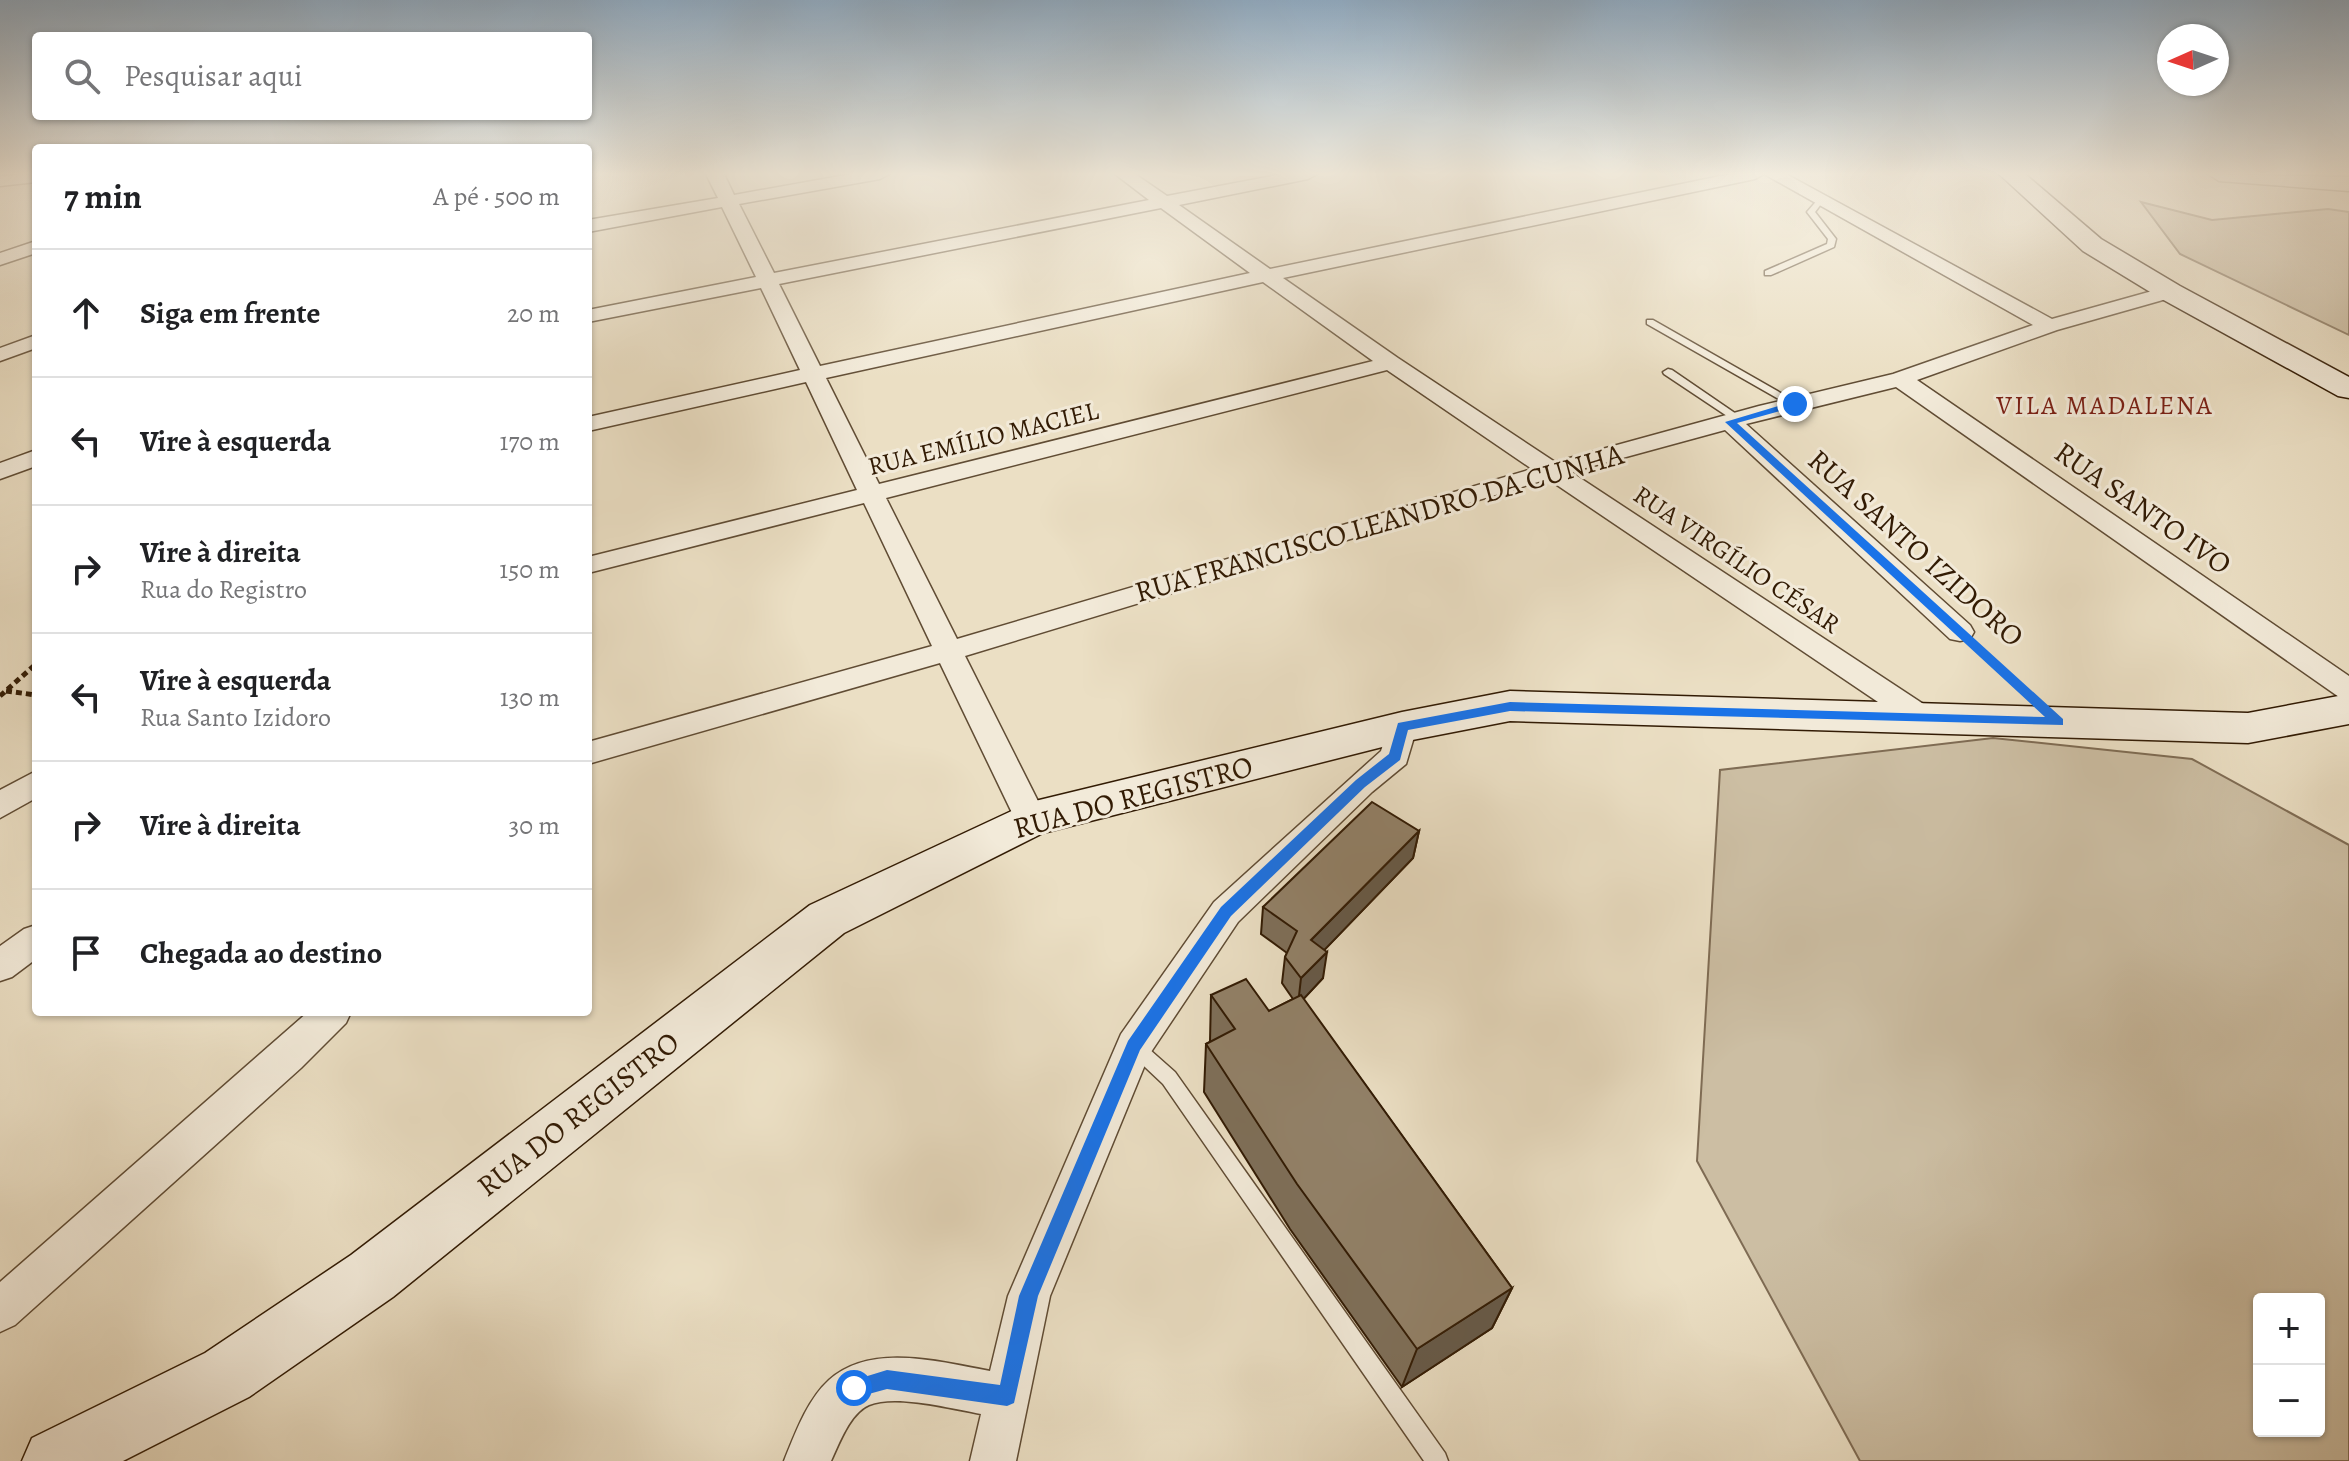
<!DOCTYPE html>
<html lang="pt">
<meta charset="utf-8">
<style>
:root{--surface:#fff;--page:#f6f6f6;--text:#202124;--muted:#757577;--line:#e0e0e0}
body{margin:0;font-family:Alegreya,serif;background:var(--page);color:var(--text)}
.controls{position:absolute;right:24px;bottom:24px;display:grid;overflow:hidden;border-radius:8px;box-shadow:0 2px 6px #0004}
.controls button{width:72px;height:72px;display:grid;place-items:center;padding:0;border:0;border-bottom:2px solid var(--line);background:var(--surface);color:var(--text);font:40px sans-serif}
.compass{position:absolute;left:2157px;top:24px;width:72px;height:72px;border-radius:50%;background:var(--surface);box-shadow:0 2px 6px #0004;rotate:267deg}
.stop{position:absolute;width:24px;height:24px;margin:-18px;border:6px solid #1a73e8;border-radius:50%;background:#fff}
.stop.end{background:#1a73e8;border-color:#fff;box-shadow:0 2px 8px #0008}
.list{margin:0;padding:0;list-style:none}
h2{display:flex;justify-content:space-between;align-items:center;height:104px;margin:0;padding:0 32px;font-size:34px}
h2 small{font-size:26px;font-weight:400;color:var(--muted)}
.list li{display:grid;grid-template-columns:52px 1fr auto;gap:24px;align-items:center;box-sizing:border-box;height:128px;padding:0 32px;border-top:2px solid var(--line)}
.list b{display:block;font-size:30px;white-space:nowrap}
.list p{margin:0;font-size:26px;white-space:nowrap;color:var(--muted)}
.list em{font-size:26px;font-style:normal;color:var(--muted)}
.icon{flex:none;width:44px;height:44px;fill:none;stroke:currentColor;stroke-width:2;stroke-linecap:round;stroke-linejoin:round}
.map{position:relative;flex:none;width:2349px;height:1461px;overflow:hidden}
.search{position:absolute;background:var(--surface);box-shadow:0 2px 6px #0004;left:32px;top:32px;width:560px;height:88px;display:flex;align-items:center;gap:20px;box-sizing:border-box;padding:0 28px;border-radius:8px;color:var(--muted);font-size:30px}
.panel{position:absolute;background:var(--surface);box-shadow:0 2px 6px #0004;left:32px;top:144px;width:560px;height:872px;border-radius:8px}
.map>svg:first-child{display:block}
.green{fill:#ccbea3;stroke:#7f6c54;stroke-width:2;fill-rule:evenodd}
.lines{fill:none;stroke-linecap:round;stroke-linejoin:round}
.service-casing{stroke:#604c34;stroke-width:3}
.minor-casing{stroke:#604c34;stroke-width:3}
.tertiary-casing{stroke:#604c34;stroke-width:3}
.secondary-casing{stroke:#321b04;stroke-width:3}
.path-far1{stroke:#321b04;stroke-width:4;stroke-dasharray:5 3;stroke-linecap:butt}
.path{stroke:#321b04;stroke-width:5;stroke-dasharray:6 4;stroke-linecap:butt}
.service{fill:#f2ead9;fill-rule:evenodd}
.minor{fill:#f2ead9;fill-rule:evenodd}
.tertiary{fill:#f2ead9;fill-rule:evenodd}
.secondary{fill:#f2ead9;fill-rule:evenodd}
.wall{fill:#7e6f59;stroke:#321b04;stroke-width:2}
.shaded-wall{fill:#665a49;stroke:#321b04;stroke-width:2}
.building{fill:#928168;stroke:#321b04;stroke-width:2}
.route{fill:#1a73e8}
.labels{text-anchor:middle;stroke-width:6;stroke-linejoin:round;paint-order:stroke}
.far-neighbourhood-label{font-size:26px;letter-spacing:2px;fill:#7a1f14;stroke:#f2ead9}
.far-street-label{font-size:26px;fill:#321b04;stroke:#f2ead9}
.street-label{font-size:30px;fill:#321b04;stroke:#f2ead9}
</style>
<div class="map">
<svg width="2349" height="1461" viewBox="0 0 2349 1461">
<rect width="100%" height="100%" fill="#ebdfc4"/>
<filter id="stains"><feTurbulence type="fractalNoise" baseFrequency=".0025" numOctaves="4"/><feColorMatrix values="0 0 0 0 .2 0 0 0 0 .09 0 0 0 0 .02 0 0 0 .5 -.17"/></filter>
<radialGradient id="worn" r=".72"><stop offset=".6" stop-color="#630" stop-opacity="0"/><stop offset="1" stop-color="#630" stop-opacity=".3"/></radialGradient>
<path class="green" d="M2141 202 2212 220 2328 209 2349 212V335L2180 254Z
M1993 738 2192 759 2349 845V1461H1860L1697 1161 1720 770ZM2259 1299H2319V1431H2259Z"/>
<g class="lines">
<g class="service-casing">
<path id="service" d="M1820 197 1824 200 1815 212 1836 239 1834 247 1771 275H1765V271L1827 244 1828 239 1807 212Z
M1647 320H1653L1800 404 1799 406H1791L1647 324Z
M1668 369 1672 370 1745 420 1744 422H1736L1664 374 1663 372Z
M1134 1038 1140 1041 1175 1072 1445 1453 1448 1461H1424L1163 1084 1128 1051 1125 1046 1128 1041Z"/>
</g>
<g class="minor-casing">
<path id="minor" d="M36 174V182L0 186V176Z
M706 174H724L734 195 851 174H889L880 179 739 204 774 273 1149 200 1115 174H1135L1167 196 1282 174H1317L1308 179 1179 205 1270 269 1730 174H1764L1755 179 1283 278 1398 358 1555 462 1759 406 1893 374 2033 325 1764 174H1786L2052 319 2163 288H2177L2180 292 2177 296 2057 330 1917 380 2349 676V700L2339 697 1896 387 1746 424 1970 625 1974 632 1970 639 1960 641 1950 639 1725 430 1571 472 1934 711 1938 718 1934 725 1923 729 1912 725 1548 479 965 656 1047 819 1042 828 1031 831 1020 828 1015 819 940 663 588 764V742L932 646 864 503 588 573V557L857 490 806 382 588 431V417L800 370 761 288 588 322V310L756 277 722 207 588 232V220L718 198ZM1161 208 1250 273 820 366 779 284ZM1263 282 1373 361 879 484 826 378ZM1387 370 1532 469 957 639 886 498Z
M36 241V253L0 265V253Z
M36 335V348L0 361V348Z
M36 450V466L0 479V463Z
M1402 716 1413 719 1417 727 1406 764 1372 792 1238 922 1149 1055 1050 1296 1016 1461H970L981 1414C953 1409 896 1394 869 1405 850 1413 839 1444 831 1461H784C795 1434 807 1400 829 1380 871 1342 941 1362 990 1371L1008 1296 1121 1034 1214 902 1381 751 1391 719Z
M36 771V798L0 818V790Z
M36 925V959L12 977 0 981V946L24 929Z
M308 1012H351L346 1023 301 1068 15 1325 0 1332V1282Z"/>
</g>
<g class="tertiary-casing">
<path id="tertiary" d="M2208 174 2349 177V191L2219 181Z"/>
</g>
<g class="secondary-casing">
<path id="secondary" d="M1999 174H2025L2101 239 2180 286 2349 377V398L2338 396 2160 298 2083 251Z
M1510 691 2248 713 2349 694V724L2248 743 1510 721 1402 742 1043 833 844 933 393 1297 249 1397 123 1461H22L32 1438 205 1353 351 1255 810 905 1031 802 1402 712Z"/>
</g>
<path class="path-far1" d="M1976 646 1994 663"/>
<path class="path" d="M1992 661 2027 693
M6 691 36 695
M0 696 36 664"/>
<use href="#service" class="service"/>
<use href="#minor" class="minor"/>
<use href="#tertiary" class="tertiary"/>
<use href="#secondary" class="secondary"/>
</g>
<path class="wall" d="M1419 831 1413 858 1324 950 1323 978 1303 999 1512 1288 1492 1328 1402 1387 1290 1229 1204 1092 1206 1044 1210 1042 1211 995 1269 1011 1293 999 1282 983 1285 957 1287 953 1261 934 1263 907Z"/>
<path class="shaded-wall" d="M1419 831 1413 858 1308 967 1311 940Z
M1327 952 1323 978 1298 1005 1301 978Z
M1512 1288 1492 1328 1402 1387 1417 1349Z"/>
<path class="building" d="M1372 802 1419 831 1311 940 1327 952 1301 978 1285 957 1297 931 1263 907Z
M1246 979 1269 1011 1301 995 1512 1288 1417 1349 1297 1184 1206 1044 1235 1029 1211 995Z"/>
<linearGradient id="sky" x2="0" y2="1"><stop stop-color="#90aac0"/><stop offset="0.46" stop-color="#f6f1e4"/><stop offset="1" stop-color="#f6f1e4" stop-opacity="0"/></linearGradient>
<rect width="2349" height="378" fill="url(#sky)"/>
<path class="route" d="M1795 401 1798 406 1737 423 2063 719V725L1510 711 1408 730 1400 760 1365 787 1231 916 1140 1050 1038 1296 1014 1403 1007 1406 887 1389 854 1398 848 1395 845 1388 848 1382 887 1370 1000 1385 1019 1296 1128 1041 1221 907 1356 780 1389 754 1398 723 1510 702 2045 717 1725 422Z"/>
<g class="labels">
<g class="far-neighbourhood-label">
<text x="2105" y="414">VILA MADALENA</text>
</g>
<g class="far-street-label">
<text transform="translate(983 438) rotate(-14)" y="9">RUA EMÍLIO MACIEL</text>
<text transform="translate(1737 559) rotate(34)" y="9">RUA VIRGÍLIO CÉSAR</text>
</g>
<g class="street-label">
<text transform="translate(2143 508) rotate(35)" y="10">RUA SANTO IVO</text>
<text transform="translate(1379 523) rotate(-16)" y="10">RUA FRANCISCO LEANDRO DA CUNHA</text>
<text transform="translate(1916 548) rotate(42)" y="10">RUA SANTO IZIDORO</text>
<text transform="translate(1133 797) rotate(-15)" y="10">RUA DO REGISTRO</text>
<text transform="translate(578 1114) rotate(-38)" y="10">RUA DO REGISTRO</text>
</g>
</g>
<rect width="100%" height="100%" filter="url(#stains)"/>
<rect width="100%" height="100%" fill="url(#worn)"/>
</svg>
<div class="controls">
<button>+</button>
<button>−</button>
</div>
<svg class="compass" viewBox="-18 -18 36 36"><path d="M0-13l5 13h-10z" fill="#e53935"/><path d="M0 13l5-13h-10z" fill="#757577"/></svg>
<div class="stop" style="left:854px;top:1388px"></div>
<div class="stop end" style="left:1795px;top:404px"></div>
<div class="search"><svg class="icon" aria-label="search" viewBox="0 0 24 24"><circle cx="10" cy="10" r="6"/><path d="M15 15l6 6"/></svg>Pesquisar aqui</div>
<section class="panel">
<h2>7 min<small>A pé · 500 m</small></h2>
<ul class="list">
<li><svg class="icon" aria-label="ahead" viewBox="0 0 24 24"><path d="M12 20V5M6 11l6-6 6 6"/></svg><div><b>Siga em frente</b></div><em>20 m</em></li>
<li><svg class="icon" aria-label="left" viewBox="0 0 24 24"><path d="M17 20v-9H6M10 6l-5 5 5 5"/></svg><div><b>Vire à esquerda</b></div><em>170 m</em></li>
<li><svg class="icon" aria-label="right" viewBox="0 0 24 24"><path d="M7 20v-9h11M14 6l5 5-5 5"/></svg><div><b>Vire à direita</b><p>Rua do Registro</p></div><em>150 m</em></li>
<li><svg class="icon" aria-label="left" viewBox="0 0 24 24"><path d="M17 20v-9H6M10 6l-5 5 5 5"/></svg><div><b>Vire à esquerda</b><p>Rua Santo Izidoro</p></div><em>130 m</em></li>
<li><svg class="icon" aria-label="right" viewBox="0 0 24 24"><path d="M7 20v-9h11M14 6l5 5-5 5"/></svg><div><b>Vire à direita</b></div><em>30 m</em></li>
<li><svg class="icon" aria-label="arrive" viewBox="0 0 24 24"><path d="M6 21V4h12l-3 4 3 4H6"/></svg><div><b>Chegada ao destino</b></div></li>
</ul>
</section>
</div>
